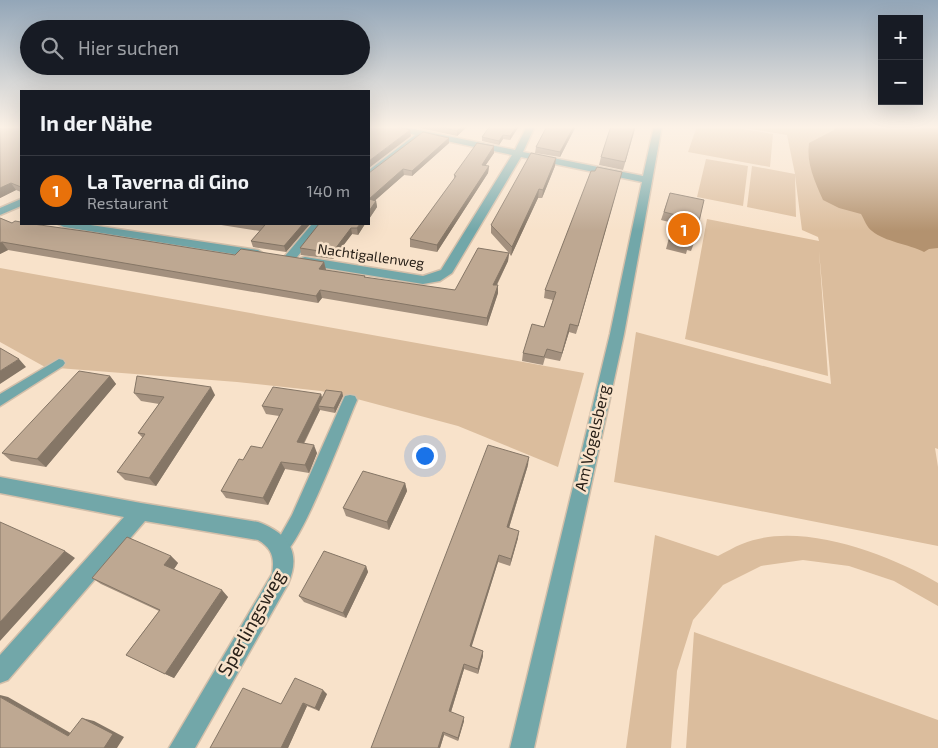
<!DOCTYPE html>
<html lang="de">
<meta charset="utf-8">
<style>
:root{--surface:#171b24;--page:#20242c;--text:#f1f3f6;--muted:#9ea1a6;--line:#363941;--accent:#db2777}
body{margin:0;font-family:"Exo 2",sans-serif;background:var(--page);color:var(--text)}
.controls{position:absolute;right:15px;top:15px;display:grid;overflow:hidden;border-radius:0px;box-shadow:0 5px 20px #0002}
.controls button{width:45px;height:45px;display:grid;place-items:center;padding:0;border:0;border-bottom:1px solid var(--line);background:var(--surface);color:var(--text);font:25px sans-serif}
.you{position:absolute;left:424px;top:455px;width:18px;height:18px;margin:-12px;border:4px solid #fff;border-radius:50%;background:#1a73e8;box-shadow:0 0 0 8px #1a73e833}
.badge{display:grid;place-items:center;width:32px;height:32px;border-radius:50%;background:var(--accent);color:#fff;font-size:16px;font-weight:700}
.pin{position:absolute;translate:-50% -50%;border:2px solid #fff;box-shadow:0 1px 5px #0006}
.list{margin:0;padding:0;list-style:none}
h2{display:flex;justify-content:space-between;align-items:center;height:65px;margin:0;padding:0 20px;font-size:21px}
h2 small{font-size:16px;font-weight:400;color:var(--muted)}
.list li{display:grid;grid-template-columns:32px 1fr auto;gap:15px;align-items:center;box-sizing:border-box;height:70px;padding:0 20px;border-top:1px solid var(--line)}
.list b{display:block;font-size:19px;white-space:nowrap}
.list p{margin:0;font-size:16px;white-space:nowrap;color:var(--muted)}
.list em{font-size:16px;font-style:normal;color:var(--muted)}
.icon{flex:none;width:28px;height:28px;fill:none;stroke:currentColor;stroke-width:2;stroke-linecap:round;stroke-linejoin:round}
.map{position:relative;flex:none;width:938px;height:748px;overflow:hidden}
.search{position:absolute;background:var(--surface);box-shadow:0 5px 20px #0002;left:20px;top:20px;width:350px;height:55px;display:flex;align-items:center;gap:12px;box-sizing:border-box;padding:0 18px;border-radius:28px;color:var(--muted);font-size:19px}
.panel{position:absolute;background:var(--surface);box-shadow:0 5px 20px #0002;left:20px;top:90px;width:350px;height:135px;border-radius:0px}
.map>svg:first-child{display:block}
.green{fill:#dbbd9d}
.water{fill:#b3926f}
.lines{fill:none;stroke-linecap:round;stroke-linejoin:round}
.lane-casing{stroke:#d3bfaa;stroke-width:3}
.street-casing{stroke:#d3bfaa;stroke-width:3}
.lane{fill:#72a7a9;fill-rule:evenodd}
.street{fill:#72a7a9;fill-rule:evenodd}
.wall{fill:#a3907e}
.shaded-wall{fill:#857666}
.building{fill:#bea892;stroke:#857666}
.labels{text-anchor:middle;stroke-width:5;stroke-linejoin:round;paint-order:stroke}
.far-street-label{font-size:14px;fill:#292119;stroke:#f8e2ca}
.street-label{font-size:16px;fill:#292119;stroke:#f8e2ca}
.near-street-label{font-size:19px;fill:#292119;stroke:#f8e2ca}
</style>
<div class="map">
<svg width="938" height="748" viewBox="0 0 938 748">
<rect width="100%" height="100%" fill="#f8e2ca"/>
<path class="green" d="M697 126H724L773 134 770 167 688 152Z
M733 126H938V449L935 448 938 467V546L614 482 636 332 831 384 819 251 828 376 685 339 707 219 819 241 818 237 802 230 795 175 796 217 747 207 752 166 795 174 787 135Z
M706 159 748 166 743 206 697 197Z
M0 268 584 373 558 467 458 426 357 399 321 391 237 382 45 367 0 342Z
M655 535 718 556C726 552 734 547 742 544 799 520 888 554 938 583V606L894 581 849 566 803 560 761 566 723 585 693 620 677 671 671 748H626Z
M694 632 938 720V748H686Z"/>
<path class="water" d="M836 126H938V248L929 249 924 252C909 244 885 242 872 231 867 228 864 219 861 214L839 208 823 200C815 182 806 163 809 143L834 130Z"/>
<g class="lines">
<g class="lane-casing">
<path id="lane" d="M59 359 63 360 65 363 63 366 0 406V394Z
M350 395 355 396 357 400C346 425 301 547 282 555L276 553 274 547 292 515 343 400 345 396Z"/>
</g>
<g class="street-casing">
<path id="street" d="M381 126H399L515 150 527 126H535L523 152 643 176 654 126H662L624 334 534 748H510L610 334 642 182 521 157 452 273 440 281 423 284 301 264 299 261 301 258 305 257 423 276 441 270 512 155 423 136 369 178V170L415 135Z
M21 199V206L0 215V208Z
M58 224H84L258 250 264 254 258 258 64 227Z
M312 224H324L293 262H285L283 259 285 256Z
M0 477 141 503 258 522C288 533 302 552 288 584L195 748H169L272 574C275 558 272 548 258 540L145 521 8 680 0 683V655L124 517 0 493Z"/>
</g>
<use href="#lane" class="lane"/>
<use href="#street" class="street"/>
</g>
<path class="wall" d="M0 126H21V192L16 190 0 198Z
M410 126H468L457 136Z
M519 126 510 140 503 139 499 145 482 141V137Z
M547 126H576L560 157 535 153 536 147Z
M611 126H636L623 170 599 165 601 157Z
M449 138V143L412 176 404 175 375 200 376 201 377 207 369 219V173Z
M494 146V153L485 166H489L488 173 437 252 410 247V239L454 179V175Z
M555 166 542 198H538L511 256 509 253 508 261 497 285 498 293 487 326 322 298 318 303 8 250 0 254V218L12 223 235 255 324 262 326 270 365 276 366 278 455 290 509 253 491 233V225Z
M620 179 576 334 569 332 560 361 545 358 543 365 522 361 523 353 544 327 553 300 544 298 545 290Z
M670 193 694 243 691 251 687 250 686 254 666 249 673 223 661 220Z
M215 224H310L286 252 253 247 251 241 260 231Z
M319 224H365L358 235 352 234 333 259 301 255 300 248Z
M110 376 116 384 46 467 11 461 2 453Z
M342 392 343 396 335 413 320 410 304 444 317 453 309 473 285 469 268 505 226 498 221 491 262 448 279 416 266 414 262 406 321 394 322 398Z
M134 393 215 395 156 486 125 480 117 472 143 438 138 433 159 404 141 401Z
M528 465 509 528 518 538 510 566 498 562 471 647 483 651V656L478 674 464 669 451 712 464 721 458 741 444 735 440 748H371Z
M405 483 407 491 389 530 346 516 343 508Z
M171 556 178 563 174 569 228 597 174 678 126 655 159 611 101 584 92 578Z
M366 566 368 572 346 618 304 602 299 596Z
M327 694 319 711 307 706 288 748H210L281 704Z"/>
<path class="shaded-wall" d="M462 126H468L457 136V131Z
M517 126H519L510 140V136Z
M574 126H576L560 157V152Z
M410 130 411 136 369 168V161Z
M503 135V139L499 145V141Z
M449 138V143L412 176V171Z
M494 146V153L481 172 482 165Z
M556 158 555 166 542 198 543 190Z
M489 166 488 173 437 252V245Z
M403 169 404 175 370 205 369 199Z
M622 172 620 179 576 334 578 326Z
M11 183 16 190 0 198V188Z
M539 189 538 198 511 256 512 247Z
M376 201 377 207 369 219V211Z
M303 224H310L286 252 284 246Z
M360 224H365L358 235 357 228Z
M351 228 352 234 333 259 332 253Z
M2 242 8 250 0 254V243Z
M509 253 508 261 493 292V285Z
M324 262 326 270 319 269Z
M498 285V293L487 326V318Z
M320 290 322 298 318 303 316 296Z
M570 324 569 332 560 361 562 353Z
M19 359 26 367 0 384V371Z
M110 376 116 384 46 467 37 459Z
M211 387 215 395 156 486 149 478Z
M342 392 343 396 335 413 334 408Z
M321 394 323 402 318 406 320 410 300 450 297 442Z
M314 445 317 453 309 473 305 465Z
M529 457 528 465 507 534V527Z
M281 462 285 469 268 505 263 498Z
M405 483 407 491 389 530 387 522Z
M519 531 518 538 510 566 511 559Z
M65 551 75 558 0 641V622Z
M499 555 498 562 470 652V646Z
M171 556 178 563 172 572 164 565Z
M366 566 368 572 346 618 343 613Z
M222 590 228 597 174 678 165 674Z
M483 651V656L478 674V669Z
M464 664V669L450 715 449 711Z
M323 690 327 694 319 711 315 708Z
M0 695 8 697 81 739 68 736 0 697Z
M303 703 307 706 288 748H281Z
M464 717V721L458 741V738Z
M82 718 94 721 124 737 117 748H104Z
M443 732 444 735 440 748H438Z"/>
<path class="building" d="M0 126H21V187L11 183 0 188Z
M369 126H395L410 130 369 161Z
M437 126H462L457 131Z
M490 126H517L510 136 503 135 499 141 482 137Z
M547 126H574L560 152 536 147Z
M611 126H635L625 162 601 157Z
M423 132 449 138 412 171 403 169 369 199V173Z
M477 143 494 146 482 165 489 166 437 245 410 239 456 176 454 175Z
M531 153 556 158 543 190 539 189 512 247 491 225Z
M597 167 622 172 578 326 570 324 562 353 547 349 544 357 523 353 532 324 544 327 556 292 545 290 591 171H595Z
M670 193 704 200 694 243 689 242V246L669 241 676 215 664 212Z
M369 199 376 201 369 211Z
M0 218 12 223 15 221 21 222V224H33L90 232 235 255 241 249 324 262 319 269 365 276 364 277 455 290 478 248 509 253 493 285H498L487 318 320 290 316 296 2 242 0 243Z
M254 224H303L284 246 251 241 265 225Z
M319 224H360L357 228H351L332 253 300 248Z
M0 348 19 359 0 371Z
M79 371 110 376 37 459 2 453Z
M137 376 211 387 149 478 117 472 145 434 138 433 164 397 134 393Z
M273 387 321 394 297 442 314 445 305 465 281 462 263 498 221 491 239 459 243 460 251 446 262 448 283 409 262 406Z
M326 390 342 392 334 408 318 406Z
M488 445 529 457 507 527 519 531 511 559 499 555 470 646 483 651 478 669 464 664 449 711 464 717 458 738 443 732 438 748H371Z
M363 471 405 483 387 522 343 508Z
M0 522 65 551 0 622Z
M127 537 171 556 164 565 222 590 165 674 126 655 160 610 92 578Z
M324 551 366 566 343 613 299 596Z
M295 678 323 690 315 708 303 703 281 748H210L243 688 281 704Z
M0 697 68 736 82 718 113 734 104 748H0Z"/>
<linearGradient id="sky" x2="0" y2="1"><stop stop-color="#93a6b8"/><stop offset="0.55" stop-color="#fcf2e7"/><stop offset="1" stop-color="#fcf2e7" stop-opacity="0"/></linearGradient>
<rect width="938" height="231" fill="url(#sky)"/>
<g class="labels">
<g class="far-street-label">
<text transform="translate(371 256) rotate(8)" y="5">Nachtigallenweg</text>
</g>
<g class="street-label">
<text transform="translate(592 438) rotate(-77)" y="6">Am Vogelsberg</text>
</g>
<g class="near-street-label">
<text transform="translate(251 623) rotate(-61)" y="7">Sperlingsweg</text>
</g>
</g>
</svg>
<div class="controls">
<button>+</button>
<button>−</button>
</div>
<div class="you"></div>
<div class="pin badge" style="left:684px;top:229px;background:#e8710a">1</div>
<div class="search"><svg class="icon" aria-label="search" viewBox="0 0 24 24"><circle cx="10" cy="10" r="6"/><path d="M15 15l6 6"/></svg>Hier suchen</div>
<section class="panel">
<h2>In der Nähe<small></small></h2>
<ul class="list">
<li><span class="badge" style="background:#e8710a">1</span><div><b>La Taverna di Gino</b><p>Restaurant</p></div><em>140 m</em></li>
</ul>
</section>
</div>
